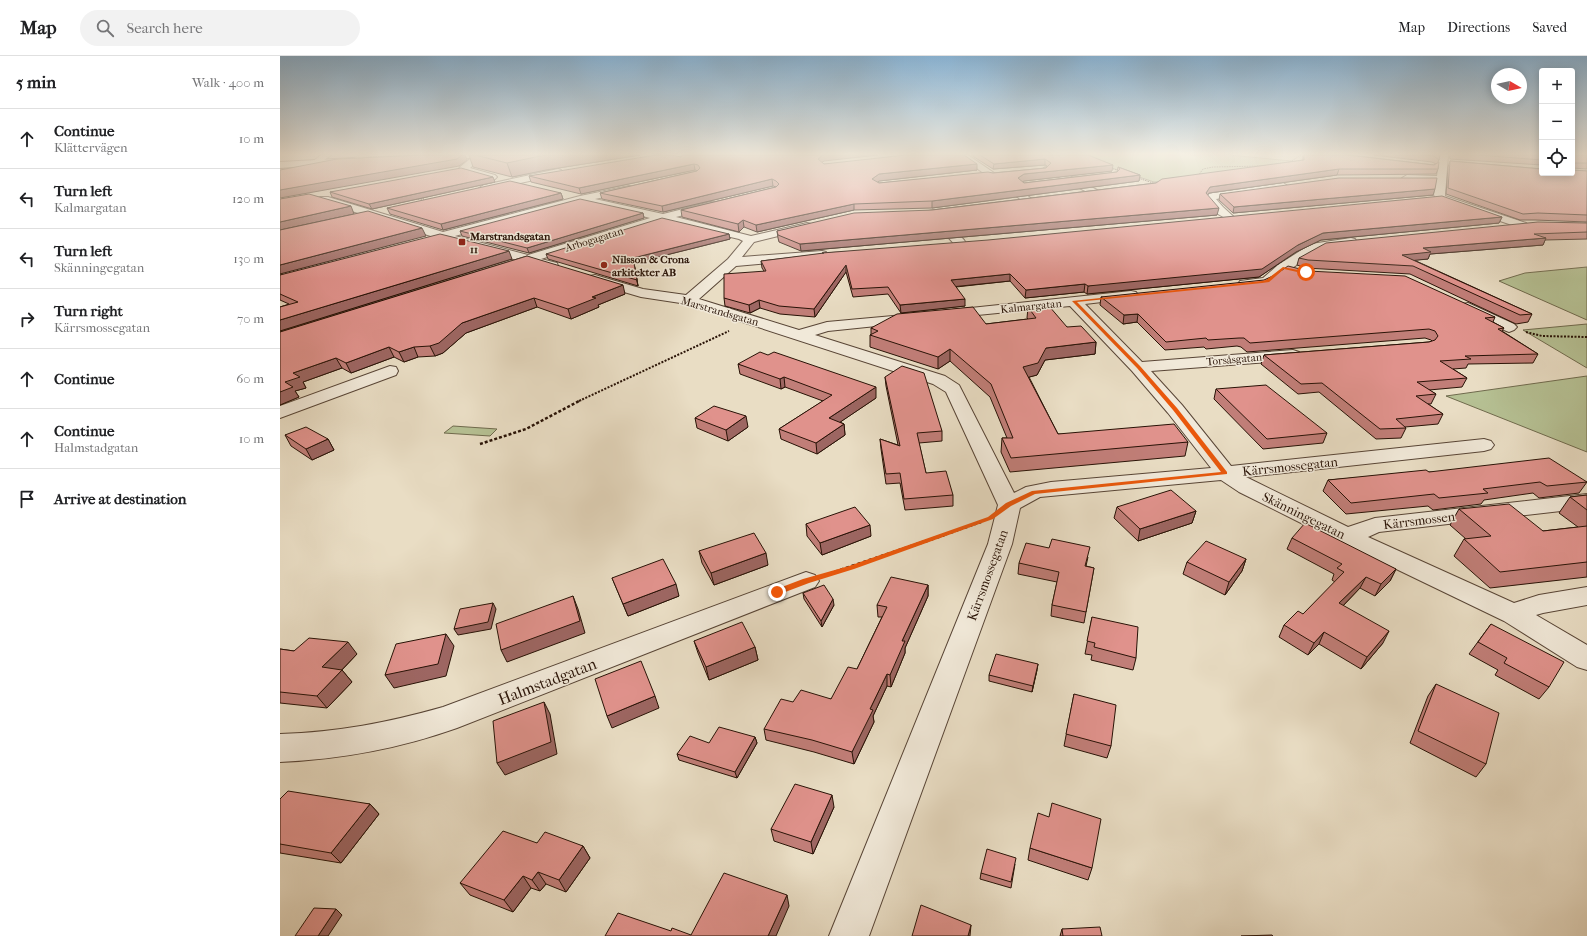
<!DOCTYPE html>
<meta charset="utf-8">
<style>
:root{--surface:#fff;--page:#f2f2f2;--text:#202124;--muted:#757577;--line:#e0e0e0}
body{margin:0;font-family:"IM FELL French Canon",serif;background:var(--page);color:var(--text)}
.controls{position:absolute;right:12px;top:12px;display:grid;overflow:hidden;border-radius:4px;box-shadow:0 2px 10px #0003}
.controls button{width:36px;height:36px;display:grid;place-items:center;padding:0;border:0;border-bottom:1px solid var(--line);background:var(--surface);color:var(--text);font:20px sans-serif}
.compass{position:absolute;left:1211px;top:12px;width:36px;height:36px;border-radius:50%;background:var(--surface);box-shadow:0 2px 10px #0003;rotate:99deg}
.stop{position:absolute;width:12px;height:12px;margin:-9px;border:3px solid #ea580c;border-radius:50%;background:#fff}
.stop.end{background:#ea580c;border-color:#fff;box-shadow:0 1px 4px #0008}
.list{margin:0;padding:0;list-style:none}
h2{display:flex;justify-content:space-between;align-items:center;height:52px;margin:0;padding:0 16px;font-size:17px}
h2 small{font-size:13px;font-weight:400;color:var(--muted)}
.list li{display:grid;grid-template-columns:26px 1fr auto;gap:12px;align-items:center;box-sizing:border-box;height:60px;padding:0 16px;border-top:1px solid var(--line)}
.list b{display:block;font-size:15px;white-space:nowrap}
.list p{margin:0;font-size:13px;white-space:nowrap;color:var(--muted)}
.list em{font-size:13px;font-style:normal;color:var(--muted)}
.icon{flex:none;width:22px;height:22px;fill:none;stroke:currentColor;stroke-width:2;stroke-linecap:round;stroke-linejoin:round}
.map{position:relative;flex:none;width:1307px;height:880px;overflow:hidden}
header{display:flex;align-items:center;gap:24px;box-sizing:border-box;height:56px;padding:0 20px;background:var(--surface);border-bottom:1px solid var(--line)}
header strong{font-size:19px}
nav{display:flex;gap:22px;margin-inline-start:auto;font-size:14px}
.search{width:280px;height:36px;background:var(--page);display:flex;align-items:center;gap:10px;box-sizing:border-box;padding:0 14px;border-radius:22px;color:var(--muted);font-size:15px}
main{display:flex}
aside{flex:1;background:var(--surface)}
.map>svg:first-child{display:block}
.green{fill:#b6c194;stroke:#6f6a4d}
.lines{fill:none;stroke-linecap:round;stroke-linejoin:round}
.street-casing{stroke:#584536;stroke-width:2}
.secondary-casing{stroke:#281206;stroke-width:2}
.path-far3{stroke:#281206;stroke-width:1;stroke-dasharray:1.5 1;stroke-linecap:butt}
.path-far2{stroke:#281206;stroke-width:2;stroke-dasharray:2 1.5;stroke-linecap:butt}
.path-far1{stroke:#281206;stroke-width:2.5;stroke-dasharray:3 2;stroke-linecap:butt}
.path{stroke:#281206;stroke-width:3;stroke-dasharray:3.5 2.5;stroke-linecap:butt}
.street{fill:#f1e9d9;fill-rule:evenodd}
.secondary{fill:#f1e9d9;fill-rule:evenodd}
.wall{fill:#c17e78;stroke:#281206}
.shaded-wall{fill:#9d6662;stroke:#281206}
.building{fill:#e0928c;stroke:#281206}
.route{fill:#ea580c}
.poi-dot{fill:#8f2418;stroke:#f1e9d9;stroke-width:1.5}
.labels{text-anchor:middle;stroke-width:3;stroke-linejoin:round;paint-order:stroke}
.far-poi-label{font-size:11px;font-weight:bold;fill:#281206;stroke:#f1e9d9;text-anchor:start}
.far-street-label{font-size:11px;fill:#281206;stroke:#f1e9d9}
.street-label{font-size:13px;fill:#281206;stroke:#f1e9d9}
.near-street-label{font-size:16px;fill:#281206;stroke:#f1e9d9}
</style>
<header>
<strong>Map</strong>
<div class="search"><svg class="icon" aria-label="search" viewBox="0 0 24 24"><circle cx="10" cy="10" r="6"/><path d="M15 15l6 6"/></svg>Search here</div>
<nav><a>Map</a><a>Directions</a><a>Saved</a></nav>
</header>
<main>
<aside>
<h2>5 min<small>Walk · 400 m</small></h2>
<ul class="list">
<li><svg class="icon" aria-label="ahead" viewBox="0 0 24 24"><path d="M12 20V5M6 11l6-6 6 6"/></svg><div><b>Continue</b><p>Klättervägen</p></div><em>10 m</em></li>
<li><svg class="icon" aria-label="left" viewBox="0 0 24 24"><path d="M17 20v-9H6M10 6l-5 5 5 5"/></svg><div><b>Turn left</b><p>Kalmargatan</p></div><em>120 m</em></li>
<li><svg class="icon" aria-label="left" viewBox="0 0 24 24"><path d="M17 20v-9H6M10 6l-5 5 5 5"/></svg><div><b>Turn left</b><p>Skänningegatan</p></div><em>130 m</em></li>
<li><svg class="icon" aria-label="right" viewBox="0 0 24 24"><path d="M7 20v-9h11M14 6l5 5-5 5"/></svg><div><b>Turn right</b><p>Kärrsmossegatan</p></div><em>70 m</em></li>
<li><svg class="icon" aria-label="ahead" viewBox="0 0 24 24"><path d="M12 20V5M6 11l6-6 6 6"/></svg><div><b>Continue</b></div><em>60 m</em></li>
<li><svg class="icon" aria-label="ahead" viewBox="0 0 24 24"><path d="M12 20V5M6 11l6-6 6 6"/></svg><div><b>Continue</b><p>Halmstadgatan</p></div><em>10 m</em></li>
<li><svg class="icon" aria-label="arrive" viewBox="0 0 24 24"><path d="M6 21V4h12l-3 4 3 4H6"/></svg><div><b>Arrive at destination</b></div></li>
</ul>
</aside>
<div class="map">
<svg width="1307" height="880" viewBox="0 0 1307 880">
<rect width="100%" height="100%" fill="#e9ddc4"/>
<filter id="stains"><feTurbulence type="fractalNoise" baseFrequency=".005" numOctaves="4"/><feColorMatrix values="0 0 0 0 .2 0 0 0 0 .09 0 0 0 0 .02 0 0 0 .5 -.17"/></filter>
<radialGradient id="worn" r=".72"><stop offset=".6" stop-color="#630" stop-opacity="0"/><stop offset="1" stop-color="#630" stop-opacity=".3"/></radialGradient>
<path class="green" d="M774 99H949L1042 108 975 117 874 126 823 109Z
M1307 211V264L1219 225 1245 217Z
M1307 268V312L1243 274Z
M1307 320V396L1166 340Z
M173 370 217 373 210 380 164 377Z"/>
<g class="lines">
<g class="street-casing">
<path id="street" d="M41 99H51L39 108H33L32 106Z
M195 99 203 100 190 112 215 119 217 121 215 123 212 124 180 115 179 113 180 111Z
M678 99H688L752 143 747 146 743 145Z
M1160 99H1168L1165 140 1246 167 1248 169 1246 171H1238L1157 144 1154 139 1156 126 1127 125 1122 122 1127 119 1157 120Z
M768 109 817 134 819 136 817 138H811L765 114 764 112Z
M278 113 281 114 282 116 281 118 204 135 199 132 204 129Z
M1003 127 1008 130 1006 132 936 143 943 151 955 162 950 165 938 158 926 142 929 138 933 137Z
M349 130 352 131 354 133 352 135 315 143 383 158 431 146 435 147 436 149 435 151 396 161 471 180 527 167 531 168 533 170 531 172 474 186 462 201 542 195 546 196 548 199 546 202 456 210 419 243 519 274 547 266 635 258 640 259 642 262 640 265 635 266 548 275 535 279 665 320 679 329 734 437 746 431 771 426 931 412 888 357 852 315 790 250 667 262 662 261 660 258 662 255 851 235 856 236 858 239 856 242 805 248 862 306 1013 294 1019 296 1021 299 1019 302 1013 304 871 315 902 349 951 410 1204 383 1211 385 1214 389 1211 393 1204 395 966 421 1068 471 1095 462 1307 438V452L1099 476 1088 481 1234 547 1259 539 1307 531V549L1263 557 1256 559 1307 589V614L1297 611 1224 565 1027 470 959 436 941 424 760 441 740 452 732 488 589 880H549L708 488 718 449 666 336 653 328 407 248 361 241 310 226 308 223 310 220 315 219 363 233 406 239 448 203 463 185 459 183 383 165 261 203 277 207 278 210 277 213 272 214 157 182 40 145 39 143 40 141H48L163 176 300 140ZM303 145 370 162 248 199 175 180Z
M655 157 659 158 684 184 686 187 684 190H676L651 162 650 160Z
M1071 182 1075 183 1077 186 1075 189 1038 194 1008 215 992 228 965 232 960 231 958 228 960 225 983 222 998 209 1031 188Z
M1188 247 1234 268 1237 271 1234 274 1229 276 1224 274 1183 254 1181 251 1183 248Z
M110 310 116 311 118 315 116 319 0 362V350Z
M526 516 535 519 539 525 535 531 177 672C118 693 62 703 0 706V678C59 676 106 667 163 651Z"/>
</g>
<g class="secondary-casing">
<path id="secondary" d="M156 99H216L212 101 152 104 151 102 152 100Z
M73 102 76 103 77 105 76 107 0 112V106Z"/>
</g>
<path class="path-far3" d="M390 100 396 99
M88 101 139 99
M1010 106 1021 99
M830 112 840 115
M918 120 923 113 933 111 983 110
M858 122 876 128
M133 143H144"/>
<path class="path-far2" d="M1246 276 1262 280 1307 281
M299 345 449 275"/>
<path class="path-far1" d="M200 388 246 373 301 344
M661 480 701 466"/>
<path class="path" d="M549 518 664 479"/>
<use href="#street" class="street"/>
<use href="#secondary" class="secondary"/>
</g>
<path class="wall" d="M189 99H360L266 114 232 121 193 111Z
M691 99H778L832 115 744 125 742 126 744 127 837 116 838 111 860 119 859 125 652 152 574 154 477 176 464 171 459 176 402 161 401 154 496 131 493 130 383 156 322 143 320 137 417 115H418L415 114 301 138 251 126 249 120 401 101 544 105 542 106 544 108 697 114 599 125 597 126 599 127 713 117 766 112 767 110 765 109 713 113Z
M1023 99H1068L1154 109 1156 108 1152 106 1094 99H1160L1158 106V113L1156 118 1057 119 929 137 927 139 937 159 521 195 499 186 498 182 497 175 652 154 876 127 1023 104Z
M1169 99H1262V109L1170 103Z
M1292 99H1307V113L1292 112V113Z
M1170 105 1262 113 1307 115V166L1255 164H1240L1166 138 1168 111Z
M215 126 92 153 52 141 50 136Z
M281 137 283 143 163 174 110 158 107 152Z
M940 138 1153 139 953 157 939 144Z
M363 157 364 162 249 197 182 180 180 175Z
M1222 161 1219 167 1041 184 1016 196 979 221 807 238 804 236 745 242 730 225 676 231 685 250 621 257 608 238 573 241 566 216 535 261 500 258 480 252 470 257 445 250 444 242 484 215 482 212 481 205 542 198V197Z
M1307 167V183L1265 184 1263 189 1150 198 1148 203 1134 204 1252 258 1248 266 1236 268 1130 218 1026 212 1017 209 1019 202Z
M449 178 450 183 354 207 358 230 268 203 266 198Z
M247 200 345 238 318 249 319 251 291 263 257 251 186 277 163 297 155 300 138 301 124 306 114 301 71 317 62 312 23 326 26 332 15 335 19 341 0 349V276Z
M232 203 0 275V251L9 248 0 244V219Z
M821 241 1215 261 1213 266 1224 272 1222 275 1258 298 1253 307 1188 308 1186 312 1173 313 1187 322 1182 331 1149 334 1156 338 1151 348H1148L1163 358 1158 368 1125 371 1126 372 1121 382 1096 383 1039 336 1018 338 981 308 984 299 1149 286 1152 285 1151 284 1145 282 967 296 961 291 957 290 926 293 924 291 885 294 857 266 843 268 820 249Z
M748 251 816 286 815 298 765 304 757 319 749 321 778 378 908 386 905 400 730 416 721 396 722 382H727L710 341 670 305 658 313 590 291V279L591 278V272L706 268 748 263 747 262Z
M458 308 596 342 560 366 564 368 565 379 537 398 501 383 499 373 543 345 505 331 501 333 460 318Z
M605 321 662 375V385L639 387 646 417 673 439V450L625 454 620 427 606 428 601 393 600 383 618 389 606 330Z
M936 333 1047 377 1043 387 983 393 934 343Z
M415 362 468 371 448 385 417 372Z
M5 379 48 383 54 394 32 404 11 390Z
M1149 416 1307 426 1299 437 1259 442 1253 437 1204 444 1201 448 1153 454 1148 450 1066 458 1043 435 1048 424Z
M1307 439V521L1210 532 1174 500 1184 483H1186L1170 469 1179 453 1263 475 1298 471 1279 457 1290 441Z
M837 451 916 455 912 467 858 485 834 462Z
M526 468 591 480 542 499 527 480Z
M1012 482 1116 513 1110 525 1095 540 1080 532 1063 550 1103 587 1081 613 1039 588 1028 599 999 581 1004 569 1023 558 1055 526 1052 524 1054 518 1007 493Z
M419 495 488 509 434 529 422 507Z
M808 501 806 510 814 512 804 567 771 560 772 549 777 526 738 518 739 507Z
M966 503 962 515 945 539 903 518 907 506Z
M332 522 399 540 348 560Z
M648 529V540L625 592V597L611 631 607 630 593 660 594 666 574 708 534 696 486 684 484 673 513 646 551 643 577 613 602 561H598L597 549Z
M523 537 554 549 542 571 524 543Z
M812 561 856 602 853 614 811 604 812 599 805 598Z
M1211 568 1269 631 1259 643 1215 619 1218 614 1189 598Z
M414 585 475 591 478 604 429 624 418 597Z
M0 593 14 595 77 598 62 614 72 626 47 652 0 647Z
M757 614 752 636 709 625V619Z
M1156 628 1206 708 1196 721 1130 687 1148 640Z
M794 638 831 690 827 702 784 690Z
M475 681 477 687 457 722 399 704 397 698Z
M0 743 90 748 99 758 61 807 0 797Z
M554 751 533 798 494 785 491 773Z
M257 787 303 790 310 802 286 836 266 828 260 835 251 832 233 856 190 839 180 827Z
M750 792 812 812 808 824 748 804Z
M735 808 731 832 700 823 701 817Z
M782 873 822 880H780Z"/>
<path class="shaded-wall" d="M182 99H185L187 104 179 110 0 142V134Z
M253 99H360L266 114 232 121 227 107Z
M543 99H598L544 105 538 109V103Z
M765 103V109L713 113 714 108Z
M414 108 415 114 301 138 299 132Z
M697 108V114L599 125 593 130 592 123 599 118Z
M833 109 832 115 744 125 738 128V122L744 118Z
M1059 113 1057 119 929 137 925 143 926 137 930 131Z
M860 119 859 125 652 152V145Z
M213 121 215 126 92 153 89 148Z
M492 123 493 130 383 156 382 150Z
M1155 133 1153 139 953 157 954 151Z
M281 137 283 143 163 174 161 168Z
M574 148V154L477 176 476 169Z
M71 150 74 158 0 174V166Z
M939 152 937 159 521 195 520 188Z
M363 157 364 162 249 197 247 192Z
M1222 161 1219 167 1041 184 1016 196 979 221 807 238 808 230 1018 189 1043 177Z
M463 164 464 171 459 176 458 168Z
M142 172 146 180 0 218V209Z
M449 178 450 183 354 207 358 230 353 202Z
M1266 182 1263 189 1150 198 1148 203 1119 206 1122 199 1143 192Z
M229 195 232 203 0 275V264Z
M566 209V216L535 261 534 253Z
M730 218V225L671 231V224Z
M805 228 804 236 745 242 746 234Z
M343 229 345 238 318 249 319 251 291 263 288 253 312 241Z
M254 242 257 251 186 277 163 297 155 300 150 290 182 267Z
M685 243V250L621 257 620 249Z
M479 244 480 252 470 257 469 249Z
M858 258 857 266 843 268 844 259Z
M816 286 815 298 765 304 757 319 742 323 743 311 766 292Z
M109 291 114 301 71 317 66 307Z
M134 291 138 301 124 306 119 296Z
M670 293V305L658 313V301Z
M56 302 62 312 23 326 26 332 15 335 19 341 0 349V336L5 326 13 317Z
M504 321 505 331 501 333 500 323Z
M596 331V342L550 373 549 362Z
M466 360 468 371 448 385 446 374Z
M564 368 565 379 537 398 536 387Z
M48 383 54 394 32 404 26 393Z
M916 455 912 467 858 485 860 473Z
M590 469 591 480 542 499 540 487Z
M486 497 488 509 434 529 431 517Z
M966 503 962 515 945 539 949 526Z
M1116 513 1110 525 1095 540 1101 528Z
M1086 521 1080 532 1054 559 1059 547Z
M396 528 399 540 348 560 343 548Z
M648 529V540L625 592V597L611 631 610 619 622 585Z
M293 540 298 553 305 577 227 606 221 594Z
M553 543 554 549 542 571 541 565Z
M213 547 216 553 211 573 178 579 174 573Z
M1109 575 1103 587 1081 613 1087 601Z
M1044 576 1039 588 1028 599 1034 587Z
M166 578 174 590 166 620 114 632 105 619Z
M68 586 77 598 52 624 42 611Z
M475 591 478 604 429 624 426 611Z
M758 608 757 614 752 636 753 630Z
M62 614 72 626 47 652 37 640Z
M607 618V630L593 660 594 666 574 708 572 696 590 653Z
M375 640 379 652 332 672 327 660Z
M264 646 270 658 277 698 225 719 217 707Z
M475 681 477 687 457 722 455 716Z
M552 739 554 751 533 798 531 786Z
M90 748 99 758 61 807 51 797Z
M303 790 310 802 286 836 279 824Z
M258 816 266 828 260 835 252 824Z
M243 820 251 832 233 856 224 844Z
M507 839 509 850 496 880H488Z
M56 853 62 859 48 880H38Z
M691 869 690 880H688Z"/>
<path class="building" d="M142 99H182L177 103 0 134V114L57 103Z
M195 99H265L227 107Z
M376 99H391L401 101V99H543L538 103 544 108 626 99H684L697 108 599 118 592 123 599 127 708 116 713 117 766 112 771 107 765 103 714 108 700 99H778L780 100 781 99H808L833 109 744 118 738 122 744 127 837 116 840 113 838 111 860 119 652 145 574 148 476 169 463 164 458 168 401 154 496 131 499 128 496 125 492 123 382 150 320 137 417 115 420 112 418 109 414 108 299 132 249 120Z
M1024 99H1068L1154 109 1159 106 1158 113H1059L930 131 926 137 939 152 520 188 498 179 497 175 574 157 652 154 876 127 882 123 1024 104Z
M1146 99H1160L1159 104 1154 100Z
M1199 99H1262V104Z
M1292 99H1307V107H1294L1293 110 1292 111Z
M1170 105 1262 113V117H1292V114L1307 115V159L1258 157 1243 158 1168 132Z
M181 112 213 121 89 148 50 136Z
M1059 122H1157L1155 133 954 151 940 138Z
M230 125 281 137 161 168 107 152Z
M29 138 71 150 0 166V143Z
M1162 140 1222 161 1043 177 1018 189 982 213 808 230 805 228 746 234 730 218 671 224 685 243 620 249 608 231 572 233 566 209 534 253 499 250 479 244 469 249 444 242V218L486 215 481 205 544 197H542L708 184Z
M300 143 363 157 247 192 180 175Z
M88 155 142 172 0 209V174Z
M382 162 449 178 353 202 357 224 266 198Z
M1258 166 1307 167V176L1254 178 1266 182 1143 192 1151 196 1122 199 1252 258 1240 259 1133 210 1028 204 1019 202 1046 187Z
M160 178 229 195 0 264V251L18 246 0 238V219Z
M247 200 343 229 312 241 316 242 288 253 254 242 182 267 159 287 150 290 134 291 119 296 109 291 66 307 56 302 13 317 20 321 5 326 13 331 0 336V276Z
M1008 210 1028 215 1125 220 1215 261 1205 262 1224 272 1218 273 1258 298 1185 300 1191 303 1160 305 1187 322 1137 326 1156 338 1136 340 1163 358 1116 363 1126 372 1100 373 1042 327 1021 328 984 299 1149 286 1155 284 1158 280 1155 275 1149 273 970 287 964 282H959L928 284 926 282 886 286 858 258 844 259 821 241 984 224 995 219Z
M769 250 787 271 801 270 816 286 766 292 758 307 743 311 778 378 894 368 908 386 731 402 722 382H733L711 328 670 293 658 301 590 279 598 275 591 272 617 258 693 251 706 268 756 262 748 251Z
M480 296 488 299 494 296 596 331 549 362 564 368 536 387 499 373 552 339 504 321 500 323 458 308Z
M622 310 644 317 662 375 637 377 646 417 666 415 673 439 624 443 620 417 606 418 600 383 620 390 605 321Z
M986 329 1047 377 987 383 936 333Z
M434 350 466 360 446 374 415 362Z
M26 371 48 383 26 393 5 379Z
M1269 402 1307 426 1267 430 1260 426 1203 433 1208 437 1159 442 1154 438 1071 447 1048 424 1146 414 1149 416Z
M891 434 916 455 860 473 837 451Z
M1307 439V454L1290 441Z
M1229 448 1263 475 1307 470V506L1220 516 1184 483 1211 480 1179 453Z
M575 451 590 469 540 487 526 468Z
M1025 467 1116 513 1101 528 1086 521 1059 547 1109 575 1087 601 1044 576 1034 587 1004 569 1018 555 1023 558 1064 516 1057 512 1062 508 1012 482Z
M474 477 486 497 431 517 419 495Z
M772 483 810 491 805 510 814 512 806 556 772 549 779 516 739 507 746 487 769 492Z
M926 485 966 503 949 526 907 506Z
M383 503 396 528 343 548 332 522Z
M611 521 648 529 622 585H625L610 619 607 618 590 653 593 654 572 696 532 684 484 673 501 643 513 646 521 634 551 643 568 611 577 613 607 551 597 549Z
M544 529 553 543 541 565 523 537Z
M293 540 300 565 221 594 216 568Z
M213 547 208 566 174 573 180 553Z
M812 561 858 571 856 602 814 591 815 587 807 585Z
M462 566 475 591 426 611 414 585Z
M1211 568 1284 606 1269 631 1224 607 1227 602 1198 586Z
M166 578 158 608 105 619 116 588Z
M29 582 68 586 42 611 62 614 37 640 0 636V593L14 595Z
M716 598 758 608 753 630 709 619Z
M361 605 375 640 327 660 315 623Z
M1156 628 1219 657 1206 708 1138 675Z
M794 638 836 649 831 690 786 678Z
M264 646 271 686 217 707 213 665Z
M439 671 475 681 455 716 397 698 410 680 429 687Z
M515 728 552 739 531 786 491 773Z
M8 735 90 748 51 797 0 788V743Z
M772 747 821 763 812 812 750 792 758 757 769 761Z
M223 775 257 787 265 776 303 790 279 824 258 816 252 824 243 820 224 844 180 827Z
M707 793 736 802 731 826 701 817Z
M444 817 507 839 488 880H325L338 857 391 875 392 872 411 879Z
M641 849 691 869 688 880H632Z
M34 852 56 853 38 880H15Z
M820 871 822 880H783L782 873Z
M992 879 993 880H961Z"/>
<linearGradient id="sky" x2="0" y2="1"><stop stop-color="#8ab6d8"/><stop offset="0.44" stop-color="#f5f0e4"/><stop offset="1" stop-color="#f5f0e4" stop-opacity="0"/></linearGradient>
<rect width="1307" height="223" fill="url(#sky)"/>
<path class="route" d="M1003 211 1028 216 1026 218 1004 213 989 226 982 227 797 246 860 310 897 352 947 416V418L755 438 731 450 713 463 574 513 529 527 500 538H494V534L523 523 569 510 708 461 726 447 752 435 941 416 893 354 857 312 792 245 982 225 986 224Z"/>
<g class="poi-dot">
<rect x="178" y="182" width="8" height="8" rx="2"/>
<circle cx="324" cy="209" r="4"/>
</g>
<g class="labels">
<g class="far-poi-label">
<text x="190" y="184">Marstrandsgatan<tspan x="190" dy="13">11</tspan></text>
<text x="332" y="207">Nilsson &amp; Crona<tspan x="332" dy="13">arkitekter AB</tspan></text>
</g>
<g class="far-street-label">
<text transform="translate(314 183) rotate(-17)" y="4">Arbogagatan</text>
<text transform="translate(751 250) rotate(-6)" y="4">Kalmargatan</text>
<text transform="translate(440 255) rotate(16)" y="4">Marstrandsgatan</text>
<text transform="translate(954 303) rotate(-5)" y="4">Torsåsgatan</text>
</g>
<g class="street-label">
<text transform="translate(1010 410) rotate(-6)" y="5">Kärrsmossegatan</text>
<text transform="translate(1024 459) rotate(26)" y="5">Skänningegatan</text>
<text transform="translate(1139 464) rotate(-7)" y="5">Kärrsmossen</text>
<text transform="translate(707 519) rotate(-70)" y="5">Kärrsmossegatan</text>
</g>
<g class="near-street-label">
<text transform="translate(267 625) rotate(-21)" y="6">Halmstadgatan</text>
</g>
</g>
<rect width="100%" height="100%" filter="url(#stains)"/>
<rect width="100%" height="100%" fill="url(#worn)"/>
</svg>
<div class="controls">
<button>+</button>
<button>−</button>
<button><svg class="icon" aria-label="locate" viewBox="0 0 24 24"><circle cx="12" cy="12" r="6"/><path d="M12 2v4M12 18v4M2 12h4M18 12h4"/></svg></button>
</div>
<svg class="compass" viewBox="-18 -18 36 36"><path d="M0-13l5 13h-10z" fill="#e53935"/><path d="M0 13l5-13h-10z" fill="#757577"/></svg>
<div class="stop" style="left:1026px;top:216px"></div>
<div class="stop end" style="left:497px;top:536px"></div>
</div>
</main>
